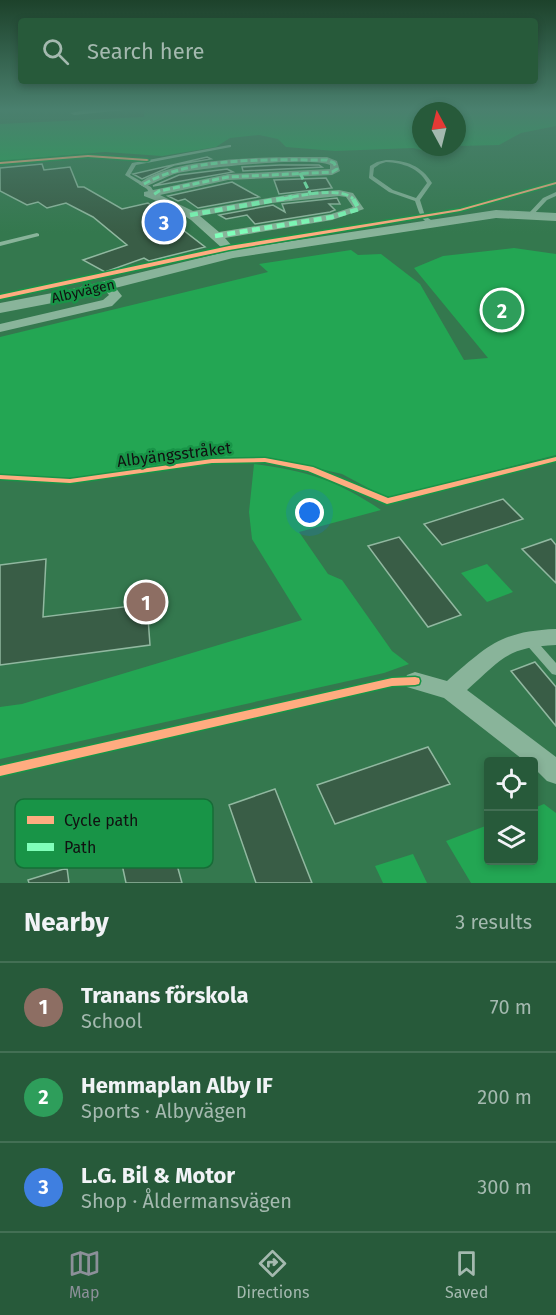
<!DOCTYPE html>
<meta charset="utf-8">
<style>
:root{--surface:#275a3a;--page:#336345;--text:#f1f3f6;--muted:#a4b9af;--line:#436f54;--accent:#8c9099}
body{margin:0;font-family:"Fira Sans",sans-serif;background:var(--page);color:var(--text)}
.controls{position:absolute;right:18px;bottom:18px;display:grid;overflow:hidden;border-radius:6px;box-shadow:0 3px 9px #0003}
.controls button{width:54px;height:54px;display:grid;place-items:center;padding:0;border:0;border-bottom:2px solid var(--line);background:var(--surface);color:var(--text);font:30px sans-serif}
.compass{position:absolute;left:412px;top:102px;width:54px;height:54px;border-radius:50%;background:var(--surface);box-shadow:0 3px 9px #0003;rotate:353deg}
.you{position:absolute;left:310px;top:513px;width:21px;height:21px;margin:-15px;border:4px solid #fff;border-radius:50%;background:#1a73e8;box-shadow:0 0 0 9px #1a73e833}
.badge{display:grid;place-items:center;width:39px;height:39px;border-radius:50%;background:var(--accent);color:#fff;font-size:20px;font-weight:700}
.pin{position:absolute;translate:-50% -50%;border:3px solid #fff;box-shadow:0 2px 6px #0006}
.list{margin:0;padding:0;list-style:none}
h2{display:flex;justify-content:space-between;align-items:center;height:78px;margin:0;padding:0 24px;font-size:26px}
h2 small{font-size:20px;font-weight:400;color:var(--muted)}
.list li{display:grid;grid-template-columns:39px 1fr auto;gap:18px;align-items:center;box-sizing:border-box;height:90px;padding:0 24px;border-top:2px solid var(--line)}
.list b{display:block;font-size:22px;white-space:nowrap}
.list p{margin:0;font-size:20px;white-space:nowrap;color:var(--muted)}
.list em{font-size:20px;font-style:normal;color:var(--muted)}
.icon{flex:none;width:33px;height:33px;fill:none;stroke:currentColor;stroke-width:2;stroke-linecap:round;stroke-linejoin:round}
.map{position:relative;flex:none;width:556px;height:883px;overflow:hidden}
.search{position:absolute;background:var(--surface);box-shadow:0 3px 9px #0003;left:18px;right:18px;top:18px;height:66px;display:flex;align-items:center;gap:15px;box-sizing:border-box;padding:0 21px;border-radius:6px;color:var(--muted);font-size:22px}
.sheet{height:348px;background:var(--surface)}
nav{display:flex;justify-content:space-around;align-items:center;box-sizing:border-box;height:84px;border-top:2px solid var(--line);background:var(--surface);font-size:16px;color:var(--muted)}
nav a{display:grid;justify-items:center;gap:3px}
nav .on{color:var(--accent)}
.map>svg:first-child{display:block}
.green{fill:#23a653}
.building{fill:#395d46;stroke:#91b8a0;stroke-width:1.5}
.lines{fill:none;stroke-linecap:round;stroke-linejoin:round}
.service{fill:#89b49a;fill-rule:evenodd}
.minor{fill:#89b49a;fill-rule:evenodd}
.tertiary{fill:#89b49a;fill-rule:evenodd}
.quiet-far1{stroke:#80ffba;stroke-width:3;stroke-dasharray:7 3;stroke-linecap:butt}
.quiet{stroke:#80ffba;stroke-width:4.5;stroke-dasharray:8 4.5;stroke-linecap:butt}
.cycleway-casing{stroke:#189447;stroke-width:3}
.cycleway{fill:#ffac80;fill-rule:evenodd}
.labels{text-anchor:middle;stroke-width:5;stroke-linejoin:round;paint-order:stroke}
.far-street-label{font-size:14px;fill:#111;stroke:#189447}
.street-label{font-size:16px;fill:#111;stroke:#189447}
.key{fill:#189447;stroke:#166d37;stroke-width:1.5}
.key-label{font-size:16px;fill:#111}
</style>
<div class="map">
<svg width="556" height="883" viewBox="0 0 556 883">
<rect width="100%" height="100%" fill="#34784e"/>
<path class="green" d="M158 109H174L184 113 251 109H556V126L521 133 499 145 457 146V111H421V147H452L425 151 413 148 335 151 286 147 278 139 259 135 230 138 216 147 162 156 105 152 0 161V124L144 117V110Z
M514 248 556 254V455L387 498 342 474 277 459 245 457 70 478 0 476V337L268 272 259 264 351 250 358 255 381 254 420 284 464 360 488 358 414 268 443 256Z
M254 464C308 471 336 480 381 510L299 532 328 574 342 580 392 651 409 664 384 673 0 759V707L22 704 302 620 252 539 249 512Z
M487 564 513 592 487 602 461 573Z
M544 804 556 813V883H471L446 841 488 825V860H534V808Z
M413 854 427 883H383L375 866Z"/>
<path class="building" d="M207 157 211 159 174 165 142 179 133 174Z
M42 164 44 170 70 167 78 187H84L122 209 148 203 205 247 149 261 144 258 105 272 83 260 127 245 93 217 66 203 47 208 38 202 27 205 0 191V168Z
M280 165H319L322 167 243 171 242 167Z
M227 169 233 172 153 186 179 175Z
M326 178 332 188 279 194 274 180Z
M232 182 259 197 198 208 185 199 178 201 168 196Z
M337 198 340 204H329L335 210 330 212 255 224 247 215 226 219 219 215 273 205 285 212 282 204Z
M503 499 523 519 442 545 424 524Z
M399 537 461 615 428 627 368 546Z
M551 539 556 545V583L522 549Z
M46 559 43 617 147 604 150 645 0 665V565Z
M535 662 556 687V726L511 671Z
M428 747 450 784 335 824 317 785Z
M275 789 312 883H256L229 805Z
M166 825 182 883H126L117 841Z
M67 868 69 883H29L28 880Z"/>
<g class="lines">
<path class="service" d="M229 145H231V147L136 165 130 175 151 187 156 195 155 196H151L147 189 125 175 132 163Z
M386 160C406 160 422 166 432 183L420 200 425 216 434 222V224C421 223 419 212 415 201L389 192 369 178 370 166 377 162ZM386 162C403 163 419 168 427 183L416 198 393 190 373 176 374 168 380 164Z
M556 192V196L547 200 533 215H529V213L543 198Z
M37 233 39 234V236L0 246V242Z
M529 636 533 637 556 663V675L552 674 525 643 524 640 525 637Z"/>
<path class="minor" d="M90 109H135L74 115 70 113Z
M327 157 337 161 340 171 332 175 228 180 160 195 193 211 298 193 339 190 353 193 364 209 332 220 225 238 239 254 233 258 191 220 167 205 144 196V192L228 174 330 169V165C311 156 202 168 178 173 166 176 156 183 144 187L139 184C169 155 285 157 327 157ZM339 196 346 197 353 207 331 214 219 232 200 216 272 203Z
M107 281 111 282 122 296 112 306 0 332V324L103 300 109 295 101 285Z
M556 629V645C507 647 502 659 467 690L556 757V784L547 781 534 768V762H526L444 698 407 687 404 681 407 675 415 672 447 681C487 646 501 631 556 629Z"/>
<path class="tertiary" d="M496 210 556 213V221L496 218 233 258 68 300 0 313V303L68 290 233 250Z"/>
<path class="quiet-far1" d="M300 173 311 195
M144 184C192 156 272 160 327 160L334 163 337 169 332 172 228 177 159 191 153 195
M282 199C298 196 342 186 353 199"/>
<path class="quiet" d="M190 215 292 197
M215 236 332 217 359 209 352 197"/>
<g class="cycleway-casing">
<path id="cycleway" d="M88 155 147 159 149 160 147 161 88 157 0 164V162Z
M556 182V184L460 211 229 250 0 299V295L229 246 460 209Z
M556 457V461L387 504 308 471 265 462 212 463 70 483 0 479V475L70 479 212 459 265 458 313 467 388 498Z
M415 677 419 678 420 681 419 684 415 685 392 686 0 776V766L392 678Z"/>
</g>
<use href="#cycleway" class="cycleway"/>
</g>
<linearGradient id="sky" x2="0" y2="1"><stop stop-color="#1d422b"/><stop offset="0.47" stop-color="#4a806e"/><stop offset="1" stop-color="#4a806e" stop-opacity="0"/></linearGradient>
<rect width="556" height="233" fill="url(#sky)"/>
<g class="labels">
<g class="far-street-label">
<text transform="translate(83 291) rotate(-13)" y="5">Albyvägen</text>
</g>
<g class="street-label">
<text transform="translate(174 454) rotate(-7)" y="6">Albyängsstråket</text>
</g>
</g>
<rect x="15" y="799" width="198" height="69" rx="9" class="key"/>
<rect x="27" y="816" width="27" height="8" fill="#ffac80"/>
<rect x="27" y="843" width="27" height="8" fill="#80ffba"/>
<g class="key-label">
<text x="64" y="826">Cycle path</text>
<text x="64" y="853">Path</text>
</g>
</svg>
<div class="controls">
<button><svg class="icon" aria-label="locate" viewBox="0 0 24 24"><circle cx="12" cy="12" r="6"/><path d="M12 2v4M12 18v4M2 12h4M18 12h4"/></svg></button>
<button><svg class="icon" aria-label="layers" viewBox="0 0 24 24"><path d="M12 4l9 5-9 5-9-5zM3 14l9 5 9-5"/></svg></button>
</div>
<svg class="compass" viewBox="-18 -18 36 36"><path d="M0-13l5 13h-10z" fill="#e53935"/><path d="M0 13l5-13h-10z" fill="#a4b9af"/></svg>
<div class="you"></div>
<div class="pin badge" style="left:146px;top:602px;background:#8d6e63">1</div>
<div class="pin badge" style="left:502px;top:310px;background:#2e9e5b">2</div>
<div class="pin badge" style="left:164px;top:222px;background:#3f7fe0">3</div>
<div class="search"><svg class="icon" aria-label="search" viewBox="0 0 24 24"><circle cx="10" cy="10" r="6"/><path d="M15 15l6 6"/></svg>Search here</div>
</div>
<section class="sheet">
<h2>Nearby<small>3 results</small></h2>
<ul class="list">
<li><span class="badge" style="background:#8d6e63">1</span><div><b>Tranans förskola</b><p>School</p></div><em>70 m</em></li>
<li><span class="badge" style="background:#2e9e5b">2</span><div><b>Hemmaplan Alby IF</b><p>Sports · Albyvägen</p></div><em>200 m</em></li>
<li><span class="badge" style="background:#3f7fe0">3</span><div><b>L.G. Bil &amp; Motor</b><p>Shop · Åldermansvägen</p></div><em>300 m</em></li>
</ul>
</section>
<nav>
<a class="on"><svg class="icon" aria-label="map" viewBox="0 0 24 24"><path d="M3 6l6-2 6 2 6-2v14l-6 2-6-2-6 2zM9 4v14M15 6v14"/></svg>Map</a>
<a><svg class="icon" aria-label="directions" viewBox="0 0 24 24"><path d="M12 3l9 9-9 9-9-9zM9 14v-3h6M13 9l2 2-2 2"/></svg>Directions</a>
<a><svg class="icon" aria-label="saved" viewBox="0 0 24 24"><path d="M7 4h10v16l-5-4-5 4z"/></svg>Saved</a>
</nav>
